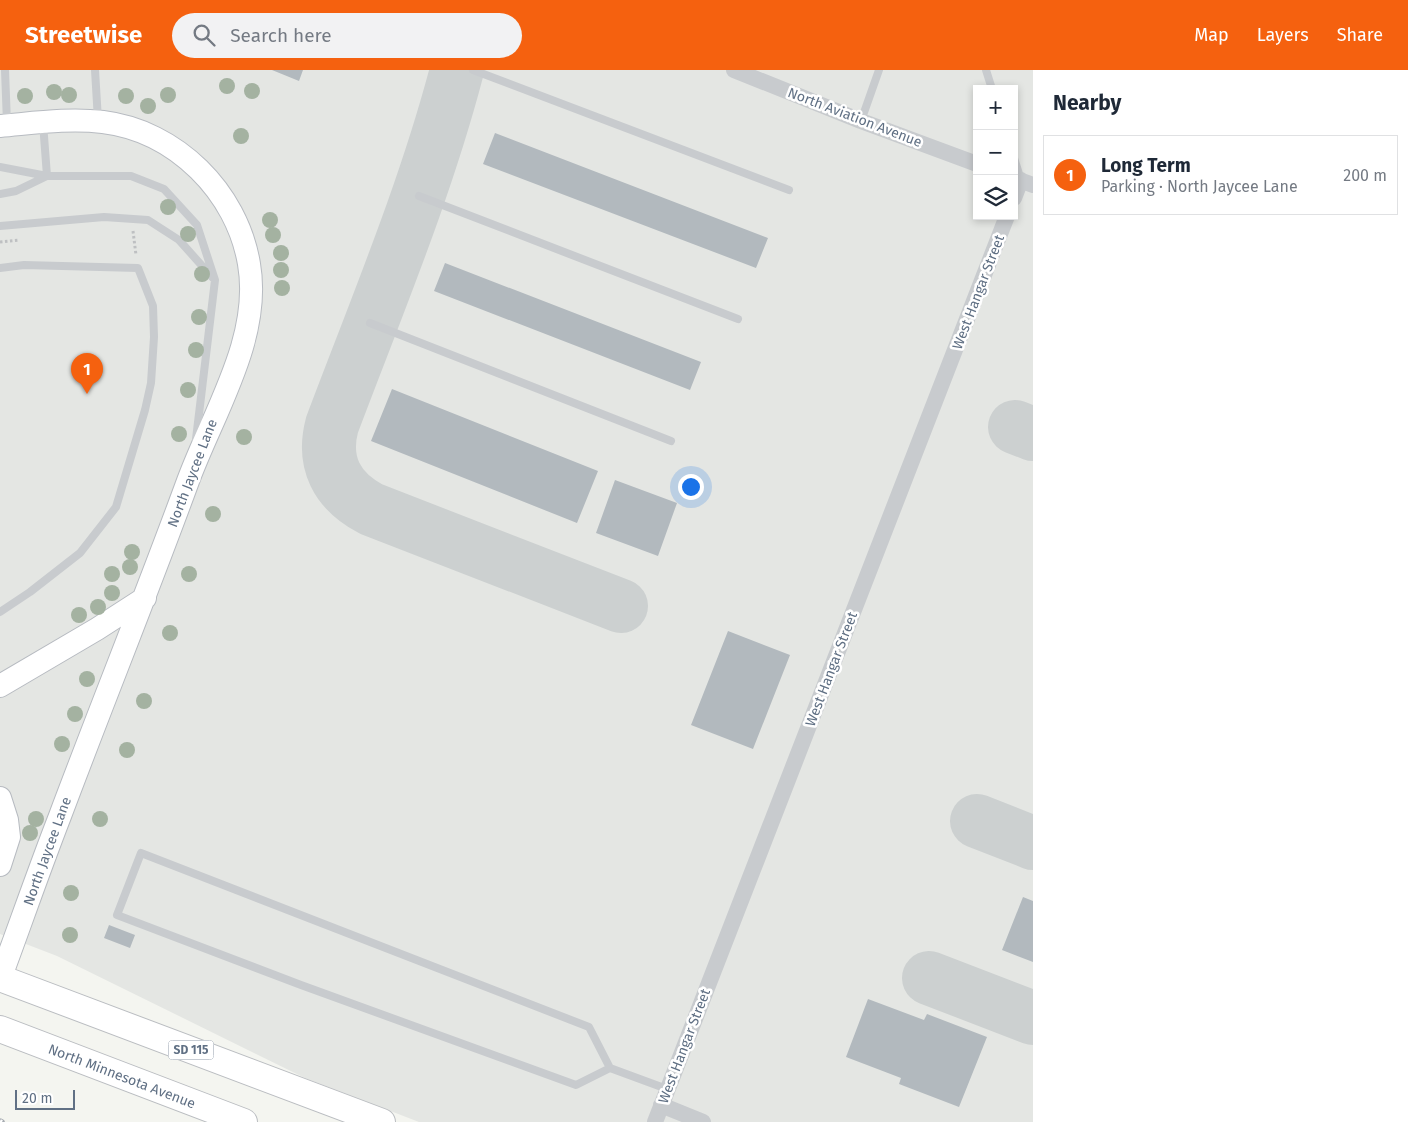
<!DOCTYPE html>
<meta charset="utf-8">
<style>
:root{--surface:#fff;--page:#f2f2f3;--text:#1f2937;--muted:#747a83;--line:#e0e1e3;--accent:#f5610f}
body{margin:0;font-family:"Fira Sans",sans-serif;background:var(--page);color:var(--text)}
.controls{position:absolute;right:15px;top:15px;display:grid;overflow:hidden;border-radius:0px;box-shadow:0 2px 8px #0003}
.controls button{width:45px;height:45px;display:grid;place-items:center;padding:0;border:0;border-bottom:1px solid var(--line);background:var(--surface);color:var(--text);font:25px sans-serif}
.scale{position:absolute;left:15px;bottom:12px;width:60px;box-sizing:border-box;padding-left:5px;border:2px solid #607084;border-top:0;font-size:14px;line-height:18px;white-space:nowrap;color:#607084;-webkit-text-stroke:4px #fff;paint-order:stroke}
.you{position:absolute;left:690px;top:416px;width:18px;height:18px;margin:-12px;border:4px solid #fff;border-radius:50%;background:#1a73e8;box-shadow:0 0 0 8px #1a73e833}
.badge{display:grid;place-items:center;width:32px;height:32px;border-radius:50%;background:var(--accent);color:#fff;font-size:16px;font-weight:700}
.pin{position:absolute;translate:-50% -41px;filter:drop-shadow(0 1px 2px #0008)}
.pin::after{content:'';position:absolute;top:26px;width:18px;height:15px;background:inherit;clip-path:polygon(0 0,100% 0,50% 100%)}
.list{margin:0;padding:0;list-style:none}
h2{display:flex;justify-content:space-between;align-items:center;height:65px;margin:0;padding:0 20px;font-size:21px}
h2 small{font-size:16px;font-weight:400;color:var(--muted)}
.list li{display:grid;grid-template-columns:32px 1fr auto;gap:15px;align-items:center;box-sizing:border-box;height:80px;margin:0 10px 10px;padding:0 10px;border:1px solid var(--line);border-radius:0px}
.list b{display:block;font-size:19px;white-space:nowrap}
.list p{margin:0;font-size:16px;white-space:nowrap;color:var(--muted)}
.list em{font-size:16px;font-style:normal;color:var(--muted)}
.icon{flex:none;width:28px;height:28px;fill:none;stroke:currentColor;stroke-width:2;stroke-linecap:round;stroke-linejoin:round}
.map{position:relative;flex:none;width:1033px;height:1052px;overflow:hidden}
header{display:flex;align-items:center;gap:30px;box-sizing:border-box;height:70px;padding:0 25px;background:var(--accent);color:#fff}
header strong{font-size:24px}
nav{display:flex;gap:28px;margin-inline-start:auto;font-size:18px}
.search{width:350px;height:45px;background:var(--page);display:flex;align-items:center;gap:12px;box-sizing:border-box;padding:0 18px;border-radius:28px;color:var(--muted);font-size:19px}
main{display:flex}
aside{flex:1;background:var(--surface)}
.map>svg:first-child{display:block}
.built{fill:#e4e6e3;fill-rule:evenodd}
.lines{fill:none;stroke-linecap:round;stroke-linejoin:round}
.taxiway{stroke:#ccd0d0;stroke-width:54}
.building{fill:#b2b9be}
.secondary-casing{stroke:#b7bbc1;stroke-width:24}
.primary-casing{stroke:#babdc1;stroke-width:28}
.path{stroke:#bec0c2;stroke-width:3;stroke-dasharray:2.5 2.5;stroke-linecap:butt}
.lane{stroke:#c8cbce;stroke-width:8}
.street{stroke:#c8cbce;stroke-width:16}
.secondary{stroke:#fff;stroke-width:22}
.primary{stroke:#fff;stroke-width:26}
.rail-casing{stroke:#a5aab0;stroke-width:5.5}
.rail{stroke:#fff;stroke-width:4;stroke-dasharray:11;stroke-linecap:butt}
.tree{fill:#a4b2a1}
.labels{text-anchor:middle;stroke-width:5;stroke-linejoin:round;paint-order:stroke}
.shield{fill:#fff;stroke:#909ba9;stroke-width:1}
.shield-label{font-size:12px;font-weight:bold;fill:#607084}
.street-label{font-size:14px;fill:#607084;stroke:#fff}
</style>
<header>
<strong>Streetwise</strong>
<div class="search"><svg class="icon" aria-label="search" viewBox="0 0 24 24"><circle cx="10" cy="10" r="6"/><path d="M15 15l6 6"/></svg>Search here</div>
<nav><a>Map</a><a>Layers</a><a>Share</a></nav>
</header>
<main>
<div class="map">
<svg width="1033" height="1052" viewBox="0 0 1033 1052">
<rect width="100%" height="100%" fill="#f4f5f0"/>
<path class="built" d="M0 0H1033V1052H419L305 1008 57 886 0 864ZM977 19H1014V146H977Z"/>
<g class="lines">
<path class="taxiway" d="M457 0C425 122 376 238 332 355 322 393 337 421 371 439L621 536
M1015 357 1033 364
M977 751 1033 773
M929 908 1033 948"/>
</g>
<path class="building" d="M272 0H303L299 11Z
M495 63 768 168 756 198 483 94Z
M445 193 701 292 690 320 434 221Z
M392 319 598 401 577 453 371 371Z
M615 410 677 433 658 486 596 463Z
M728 561 790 585 753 679 691 655Z
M1023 827 1033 831V892L1002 880Z
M109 855 135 865 130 878 104 868Z
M868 929 924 950 927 944 987 967 959 1037 899 1014 901 1008 846 987Z"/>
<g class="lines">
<g class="secondary-casing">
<path id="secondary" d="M0 56C35 53 68 48 103 52 176 61 237 122 249 194 262 268 213 343 188 411 147 523 102 634 60 746 39 800 20 855 0 909
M0 616 97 559 145 528
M0 728 7 750 9 767 0 795"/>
</g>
<g class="primary-casing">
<path id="primary" d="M0 908 382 1052
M0 959 244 1052"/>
</g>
<path class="path" d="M133 161 136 185
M0 172 19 170"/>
<path class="lane" d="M5 0 7 53
M95 0 98 50
M473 0 789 120
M986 0 992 19
M861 51 879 0
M43 53 47 106
M1014 88 1021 110
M0 97 47 106H131L164 119 197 155 215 210 196 369
M0 124 16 121 47 106
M419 126 738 249
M0 156 104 147 148 150 179 170 212 207
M0 198 24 195 138 198 153 236 154 267 151 313 145 340 116 437 80 483 30 522 0 542
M370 253 671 371
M610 998 589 957 141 783 117 845 301 915 576 1015 610 998 667 1019"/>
<path class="street" d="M734 0 861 51 977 94
M1014 108 1033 115
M1014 128 1021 110
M661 1035 703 1052
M655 1052 1007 146"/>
<use href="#secondary" class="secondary"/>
<use href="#primary" class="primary"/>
<g class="rail-casing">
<path id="rail" d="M0 1051 2 1052"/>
</g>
<use href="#rail" class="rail"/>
</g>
<g class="tree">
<circle cx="227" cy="16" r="8"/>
<circle cx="252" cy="21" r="8"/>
<circle cx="54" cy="22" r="8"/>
<circle cx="69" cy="25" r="8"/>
<circle cx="168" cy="25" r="8"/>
<circle cx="25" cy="26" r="8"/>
<circle cx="126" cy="26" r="8"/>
<circle cx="148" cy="36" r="8"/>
<circle cx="241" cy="66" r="8"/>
<circle cx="168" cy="137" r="8"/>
<circle cx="270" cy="150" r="8"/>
<circle cx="188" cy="164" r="8"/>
<circle cx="273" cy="165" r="8"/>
<circle cx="281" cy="183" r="8"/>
<circle cx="281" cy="200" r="8"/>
<circle cx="202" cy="204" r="8"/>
<circle cx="282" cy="218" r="8"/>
<circle cx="199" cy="247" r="8"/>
<circle cx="196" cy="280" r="8"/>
<circle cx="188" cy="320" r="8"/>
<circle cx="179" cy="364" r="8"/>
<circle cx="244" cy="367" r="8"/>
<circle cx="213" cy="444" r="8"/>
<circle cx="132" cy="482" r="8"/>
<circle cx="130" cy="497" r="8"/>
<circle cx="112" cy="504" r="8"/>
<circle cx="189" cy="504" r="8"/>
<circle cx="112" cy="523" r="8"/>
<circle cx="98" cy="537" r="8"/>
<circle cx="79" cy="545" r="8"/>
<circle cx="170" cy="563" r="8"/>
<circle cx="87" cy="609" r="8"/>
<circle cx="144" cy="631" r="8"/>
<circle cx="75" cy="644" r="8"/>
<circle cx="62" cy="674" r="8"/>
<circle cx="127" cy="680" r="8"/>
<circle cx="36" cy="749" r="8"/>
<circle cx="100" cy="749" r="8"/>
<circle cx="30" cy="763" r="8"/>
<circle cx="71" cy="823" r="8"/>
<circle cx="70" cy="865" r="8"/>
</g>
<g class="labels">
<rect class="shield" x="168.5" y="970.5" width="45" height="19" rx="4"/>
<g class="shield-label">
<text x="191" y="984">SD 115</text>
</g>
<g class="street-label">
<text transform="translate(855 47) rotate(21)" y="5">North Aviation Avenue</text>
<text transform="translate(978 222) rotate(-69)" y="5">West Hangar Street</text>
<text transform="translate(192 403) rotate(-69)" y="5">North Jaycee Lane</text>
<text transform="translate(831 599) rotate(-69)" y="5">West Hangar Street</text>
<text transform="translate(47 781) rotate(-70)" y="5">North Jaycee Lane</text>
<text transform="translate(684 976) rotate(-69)" y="5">West Hangar Street</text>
<text transform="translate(122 1006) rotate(21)" y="5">North Minnesota Avenue</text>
</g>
</g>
</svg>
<div class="controls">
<button>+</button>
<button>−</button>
<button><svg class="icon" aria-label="layers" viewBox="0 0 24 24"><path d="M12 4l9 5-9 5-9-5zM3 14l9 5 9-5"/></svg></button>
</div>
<div class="scale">20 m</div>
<div class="you"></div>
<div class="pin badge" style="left:87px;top:324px">1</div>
</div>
<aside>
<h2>Nearby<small></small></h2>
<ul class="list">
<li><span class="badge">1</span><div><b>Long Term</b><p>Parking · North Jaycee Lane</p></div><em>200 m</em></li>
</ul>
</aside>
</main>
